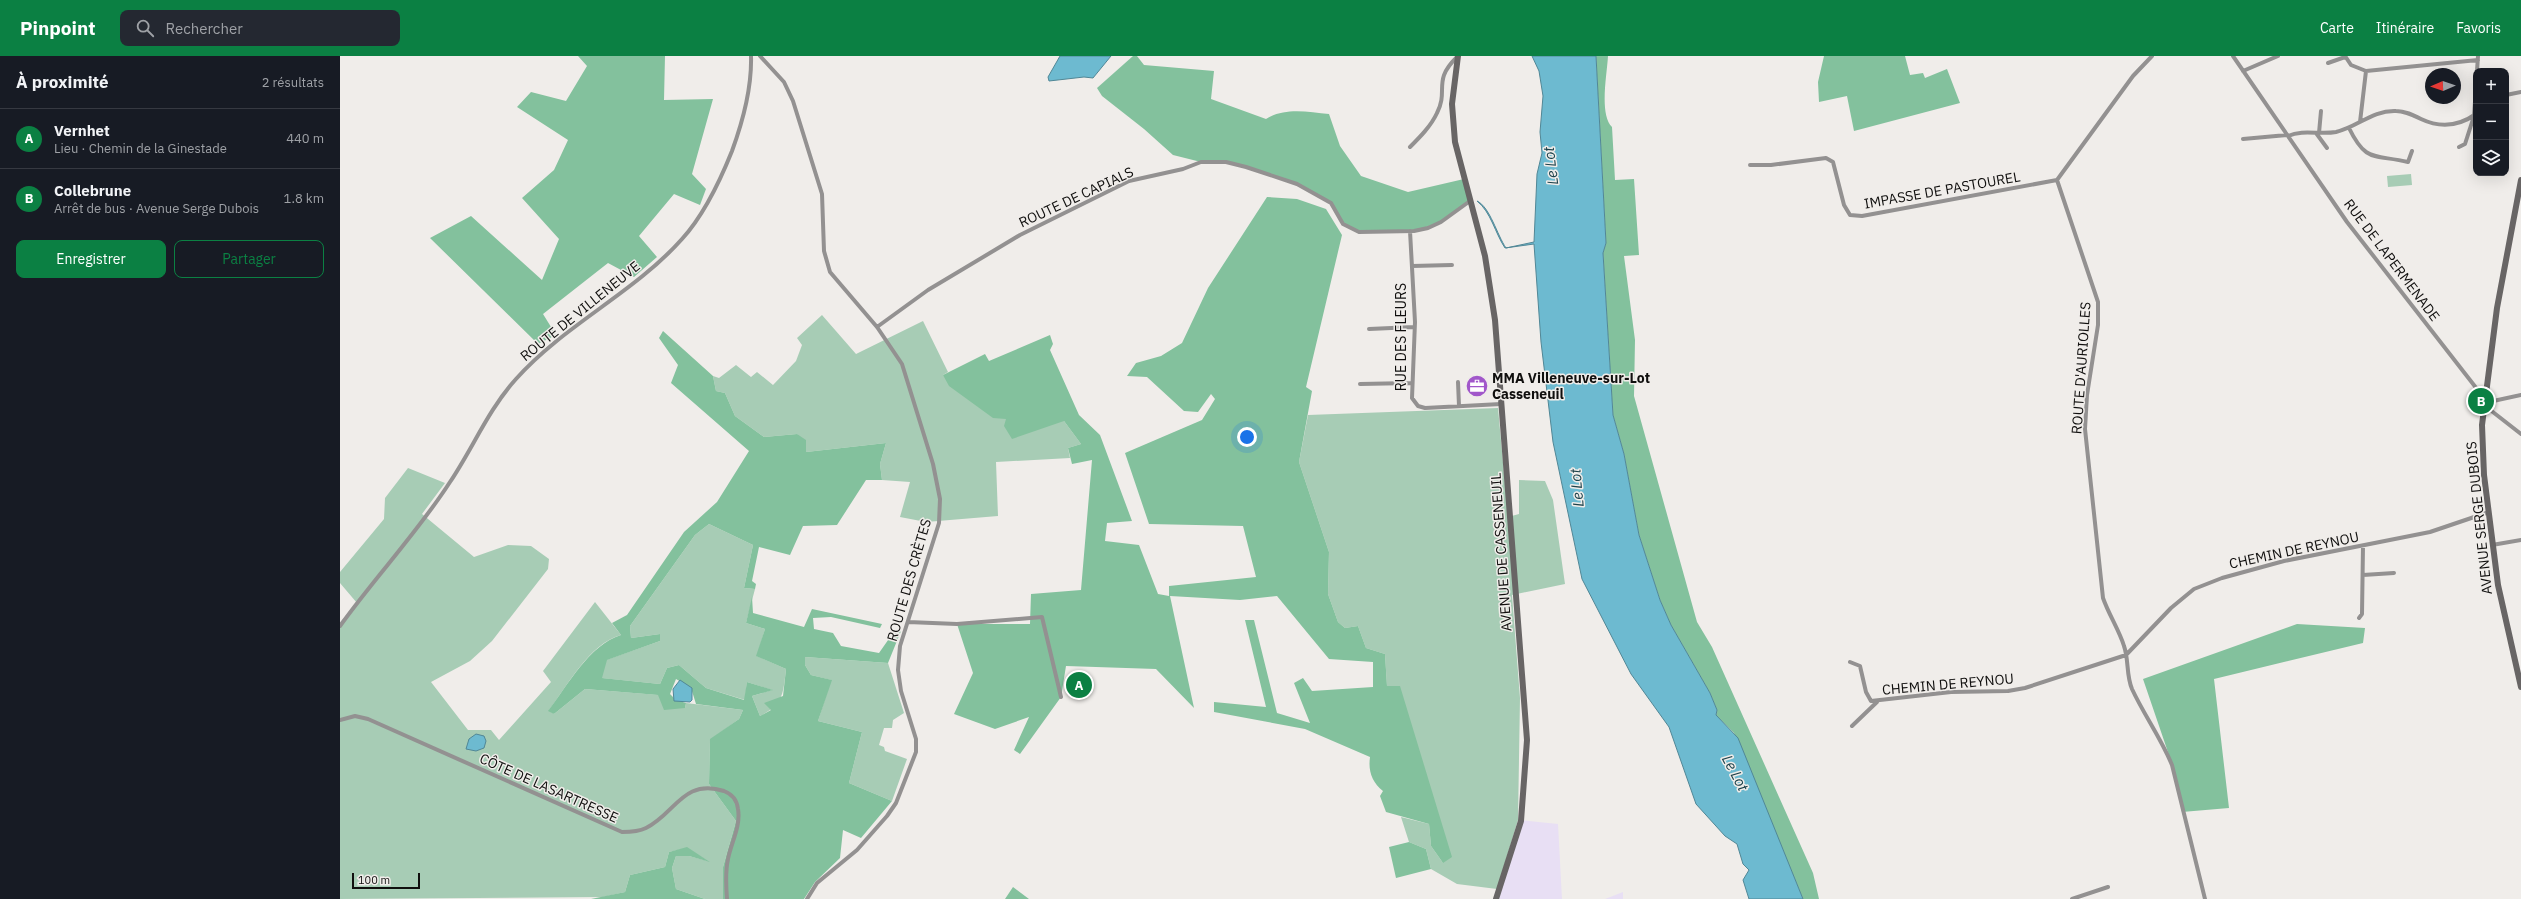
<!DOCTYPE html>
<html lang="fr">
<meta charset="utf-8">
<style>
:root{--surface:#171b24;--page:#242831;--text:#f1f3f6;--muted:#9ea1a6;--line:#363941;--accent:#0b8043}
body{margin:0;font-family:"IBM Plex Sans",sans-serif;background:var(--page);color:var(--text)}
.controls{position:absolute;right:12px;top:12px;display:grid;overflow:hidden;border-radius:8px;box-shadow:0 4px 16px #0002}
.controls button{width:36px;height:36px;display:grid;place-items:center;padding:0;border:0;border-bottom:1px solid var(--line);background:var(--surface);color:var(--text);font:20px sans-serif}
.compass{position:absolute;left:2085px;top:12px;width:36px;height:36px;border-radius:50%;background:var(--surface);box-shadow:0 4px 16px #0002;rotate:268deg}
.scale{position:absolute;left:12px;bottom:10px;width:68px;box-sizing:border-box;padding-left:4px;border:2px solid #100f0e;border-top:0;font-size:11px;line-height:14px;white-space:nowrap;color:#100f0e;-webkit-text-stroke:3px #f0edea;paint-order:stroke}
.you{position:absolute;left:907px;top:381px;width:14px;height:14px;margin:-10px;border:3px solid #fff;border-radius:50%;background:#1a73e8;box-shadow:0 0 0 6px #1a73e833}
.badge{display:grid;place-items:center;width:26px;height:26px;border-radius:50%;background:var(--accent);color:#fff;font-size:13px;font-weight:700}
.pin{position:absolute;translate:-50% -50%;border:2px solid #fff;box-shadow:0 1px 4px #0006}
.list{margin:0;padding:0;list-style:none}
h2{display:flex;justify-content:space-between;align-items:center;height:52px;margin:0;padding:0 16px;font-size:17px}
h2 small{font-size:13px;font-weight:400;color:var(--muted)}
.list li{display:grid;grid-template-columns:26px 1fr auto;gap:12px;align-items:center;box-sizing:border-box;height:60px;padding:0 16px;border-top:1px solid var(--line)}
.list b{display:block;font-size:15px;white-space:nowrap}
.list p{margin:0;font-size:13px;white-space:nowrap;color:var(--muted)}
.list em{font-size:13px;font-style:normal;color:var(--muted)}
.actions{display:flex;gap:8px;padding:12px 16px}
.actions a{flex:1;padding:9px 0;border:1px solid var(--accent);border-radius:8px;text-align:center;font-size:14px;color:var(--accent)}
.actions .main{background:var(--accent);color:#fff}
.icon{flex:none;width:22px;height:22px;fill:none;stroke:currentColor;stroke-width:2;stroke-linecap:round;stroke-linejoin:round}
.map{position:relative;flex:none;width:2181px;height:843px;overflow:hidden}
header{display:flex;align-items:center;gap:24px;box-sizing:border-box;height:56px;padding:0 20px;background:var(--accent);color:#fff}
header strong{font-size:19px}
nav{display:flex;gap:22px;margin-inline-start:auto;font-size:14px}
.search{width:280px;height:36px;background:var(--page);display:flex;align-items:center;gap:10px;box-sizing:border-box;padding:0 14px;border-radius:8px;color:var(--muted);font-size:15px}
main{display:flex}
aside{flex:1;background:var(--surface)}
.map>svg:first-child{display:block}
.industrial{fill:#e8dff4}
.green{fill:#a7ccb5}
.forest{fill:#83c19d}
.water{fill:#6dbad0;stroke:#518796}
.lines{fill:none;stroke-linecap:round;stroke-linejoin:round}
.street{stroke:#939191;stroke-width:4}
.secondary{stroke:#686565;stroke-width:6}
.labels{text-anchor:middle;stroke-width:3;stroke-linejoin:round;paint-order:stroke}
.street-label{font-size:14px;fill:#100f0e;stroke:#f0edea}
.poi-label{font-size:14px;font-weight:bold;fill:#100f0e;stroke:#f0edea;text-anchor:start}
.water-label{font-size:15px;font-style:italic;fill:#1d424b;stroke:#f0edea}
</style>
<header>
<strong>Pinpoint</strong>
<div class="search"><svg class="icon" aria-label="search" viewBox="0 0 24 24"><circle cx="10" cy="10" r="6"/><path d="M15 15l6 6"/></svg>Rechercher</div>
<nav><a>Carte</a><a>Itinéraire</a><a>Favoris</a></nav>
</header>
<main>
<aside>
<h2>À proximité<small>2 résultats</small></h2>
<ul class="list">
<li><span class="badge">A</span><div><b>Vernhet</b><p>Lieu · Chemin de la Ginestade</p></div><em>440 m</em></li>
<li><span class="badge">B</span><div><b>Collebrune</b><p>Arrêt de bus · Avenue Serge Dubois</p></div><em>1.8 km</em></li>
</ul>
<div class="actions"><a class="main">Enregistrer</a><a>Partager</a></div>
</aside>
<div class="map">
<svg width="2181" height="843" viewBox="0 0 2181 843">
<rect width="100%" height="100%" fill="#f0edea"/>
<path class="industrial" d="M1178 764 1218 768 1222 843H1154Z
M1283 836V843H1265Z"/>
<path class="green" d="M2071 118 2072 129 2048 131 2047 120Z
M482 259 516 298 583 265 608 316 603 319 667 362 724 365 741 388 728 392 730 402 656 406 658 460 586 466 560 461 570 426 542 424 540 408 546 387 466 396 457 378 424 381 395 360 385 337 376 335 373 320 379 322 396 309 411 321 417 316 433 329 456 305 462 289 457 282Z
M1158 352 1168 461 1179 458V424L1205 425 1213 444 1225 528 1172 539 1180 642 1178 764 1157 833 1117 828 1091 813 1086 793 1069 786 1061 761 1089 768 1091 790 1103 807 1047 630 1045 598 1026 592 1018 570 1005 572 998 566 988 538 989 496 959 406 968 359Z
M68 412 105 427 82 458 134 501 168 489 191 490 209 503 208 513 152 585 130 605 91 626 128 674H151L159 684 211 626 203 615 255 546 281 579C249 588 228 629 209 654L214 658 245 633 319 639 345 652 346 647 403 654 399 663 370 684 369 728 396 765 383 811V843H365L336 833 332 812 336 800H349L368 805 347 792 329 796 325 811 290 819 285 836 263 841 0 843V567L17 547 0 527V516L44 463 45 442Z
M369 468 413 489 404 532 415 533 406 567 425 573 417 600 446 613C443 637 444 648 420 660L412 640 432 634 407 626 405 644 366 632 339 609 327 612 320 628 261 622 266 604 320 585V578L291 582 290 570 355 479Z
M465 601 548 607 564 657 553 664 552 672H544L539 689 544 691 545 695 567 703 552 745 509 727 522 676 478 665 491 624 471 619 465 609Z"/>
<path class="forest" d="M238 0H325L324 44 373 43 352 118 366 133 360 149 334 138 299 180 317 201 294 221 268 207 203 258 216 279 198 288 90 182 131 160 202 224 219 183 182 142 214 114 228 84 177 51 191 36 226 45 247 10Z
M793 0H797L804 9 874 15 871 43 926 63C945 51 968 56 989 58L1000 90 1021 120 1068 136 1124 123 1130 145 1101 166 1074 175 1019 176 1003 168 991 147 957 128 886 106H861L833 99 804 73 762 40 757 32Z
M1256 0H1268C1267 19 1259 58 1272 71L1275 124 1294 123 1299 199 1284 200 1295 284 1294 340 1357 566 1372 591 1473 817 1479 843H1463L1394 677 1376 659 1377 654 1370 637 1331 569 1320 544 1299 479 1284 398 1273 359 1263 197 1266 187Z
M1484 0H1565L1570 19 1583 17 1585 22 1607 13 1620 47 1514 75 1507 40 1479 46 1478 26Z
M927 141 957 143 986 153 1002 179 966 331 972 335 959 406 989 496 988 538 998 566 1005 572 1018 570 1026 592 1045 598 1047 630H1060L1112 801 1103 807 1091 790 1089 768 1046 756 1040 740 1043 735C1032 726 1028 715 1030 701L965 673 874 656V646L926 651 905 564H914L937 657 970 667 954 627 963 622 972 635 1033 631V606L989 603 937 540 900 544 830 540 854 652 816 613 726 610 721 641 680 698 674 694 689 661 655 673 614 658 633 617 617 568H690L691 538 741 534 752 404 732 408 728 392 741 388 724 365 672 383 664 370 666 363 653 362 609 330 603 319 645 298 649 305 710 279 713 288 710 294 739 359 760 379 792 465 767 467 765 485 799 489 818 538 829 540V530L916 521 903 470 809 468 785 397 862 364 875 343 871 338 858 356 844 355 807 321 787 320 796 307 821 300 842 287 868 232Z
M323 275 373 320 376 335 385 337 395 360 424 381 457 378 466 384V396L546 387 540 408 542 424H526L497 469 463 470 450 499 419 491 412 525 416 528 415 533 404 532 413 489 369 468 355 479 290 570 291 582 320 578V585L267 604 262 622 320 628 327 612 339 609 366 632 404 644 407 626 433 634 412 640 420 660 431 654 424 647 443 640 446 613 416 600 425 573 406 567 412 541 413 557 464 571 472 553 542 568 540 572 491 561 473 562 474 573 493 577 501 590 539 597 553 577 561 575 548 607 465 601V609L471 619 492 624 478 665 522 676 509 727 552 745 521 782 503 774 500 802 475 826 464 843H383V811L396 765 369 728 370 683 399 663 403 654 356 648 351 632 336 623 330 638 336 644 346 647 345 652 324 654 318 639 245 633 214 658 208 655C228 629 249 589 281 579L272 567 287 559 344 476 377 446 409 395 331 327 338 309 319 282Z
M1957 568 2025 572 2023 587 1874 623 1889 752 1842 756 1831 705 1803 623Z
M1069 786 1086 793 1091 813 1056 822 1049 791Z
M347 791 370 806 349 800H336L332 812 336 833 365 843H251L285 836 290 819 325 811 329 796Z
M673 831 689 843H665Z"/>
<path class="water" d="M720 0H771L753 22 744 21 709 25 708 21Z
M1192 0H1256L1266 187 1263 197 1273 359 1284 398 1299 479 1320 544 1331 569 1370 637 1377 654 1376 659 1398 682 1463 843H1409L1403 824 1409 814 1403 808 1397 788 1385 780 1356 748 1329 671 1291 618 1242 523 1213 386 1201 286 1194 188 1165 192C1155 177 1151 156 1137 145 1150 151 1157 179 1166 192L1194 186 1197 118 1202 97 1200 76 1203 40 1199 15Z
M340 624 352 632V644L350 646 334 645 333 633Z
M136 678 144 680 146 685 144 692 136 695 126 693 129 683Z"/>
<g class="lines">
<path class="street" d="M420 0 444 26 453 45 482 138 484 195 490 216 537 271 562 308 593 408 600 443 599 467 560 590 558 614 561 635 576 683V696L556 747 547 760 517 794 477 827 467 843
M1893 0 2007 166 2137 333 2145 338
M2005 0 2011 9 2026 15 2138 4
M1988 7 2005 1
M1903 15 1938 0
M2137 15 2138 0
M2166 39 2181 36
M2020 66 2026 15
M2009 72C2026 107 2034 98 2068 106L2072 95
M1976 77 1987 92
M1979 77 1981 55
M1948 80C1963 73 1980 79 1996 76 2018 71 2032 54 2056 55 2065 55 2073 59 2081 63 2100 72 2119 70 2136 58
M1903 83 1947 79
M1070 91C1080 81 1091 70 1097 57 1109 34 1092 25 1117 1
M2119 91 2125 88 2134 60 2136 32
M1410 109H1431L1486 102 1493 106 1504 149 1510 159 1522 160 1717 124
M1717 124 1758 246V269L1747 339 1745 373 1763 542C1769 559 1779 574 1784 590 1789 604 1786 619 1792 633 1804 659 1821 682 1832 709L1865 843
M1717 124 1793 20 1812 0
M1070 175 1075 266 1072 342 1078 350 1085 352 1161 348
M1072 210 1112 209
M537 271 588 234 680 179 789 125 843 113 861 106H886L906 111 957 128 991 147 1003 168 1019 176 1074 175 1088 172 1101 166 1130 145
M1029 273 1074 271
M1118 326 1119 350
M1020 328 1071 327
M2144 347 2181 339
M2143 353H2149L2181 378
M2152 489 2181 484
M2023 519 2054 517
M2019 562 2022 558 2023 490
M568 566 617 568 702 561 721 641
M0 570C35 521 78 476 110 426 133 392 148 354 176 323 224 269 294 237 342 183 364 159 380 125 392 95 403 65 412 33 411 0
M1510 606 1520 610 1526 636 1531 645 1611 636 1668 635 1685 632 1786 599 1831 552 1854 533 1882 522 1944 505 2090 476 2149 456
M0 664 15 660 28 663 282 776C290 776 298 776 306 772 335 758 343 722 384 735 392 738 397 744 398 753 401 770 391 787 388 803 385 816 386 830 387 843
M1512 670 1537 646
M1732 843 1768 831"/>
<path class="secondary" d="M1118 0 1112 48 1115 86 1145 200 1155 264 1187 684 1181 765 1156 843
M2181 124 2157 252 2142 369 2144 419 2158 529 2181 631"/>
</g>
<defs>
<g id="office-disc" transform="scale(1.15)"><circle r="9.5" fill="#a157ca" stroke="#f0edea"/><path d="M-6-3h4V-5.5h4V-3h4V5H-6ZM-1-4.5V-3h2v-1.5ZM-6 0V1H6V0Z" fill="#fff"/></g>
</defs>
<g fill-rule="evenodd">
<use href="#office-disc" x="1137" y="330"/>
</g>
<g class="labels">
<g class="street-label">
<text transform="translate(1602 134) rotate(-10)" y="5">IMPASSE DE PASTOUREL</text>
<text transform="translate(736 141) rotate(-25)" y="5">ROUTE DE CAPIALS</text>
<text transform="translate(2052 204) rotate(53)" y="5">RUE DE LAPERMENADE</text>
<text transform="translate(240 255) rotate(-39)" y="5">ROUTE DE VILLENEUVE</text>
<text transform="translate(1061 281) rotate(-90)" y="5">RUE DES FLEURS</text>
<text transform="translate(1741 312) rotate(-86)" y="5">ROUTE D'AURIOLLES</text>
<text transform="translate(2139 462) rotate(-96)" y="5">AVENUE SERGE DUBOIS</text>
<text transform="translate(1954 494) rotate(-12)" y="5">CHEMIN DE REYNOU</text>
<text transform="translate(1161 496) rotate(-94)" y="5">AVENUE DE CASSENEUIL</text>
<text transform="translate(569 524) rotate(-74)" y="5">ROUTE DES CRÈTES</text>
<text transform="translate(1608 628) rotate(-5)" y="5">CHEMIN DE REYNOU</text>
<text transform="translate(209 732) rotate(24)" y="5">CÔTE DE LASARTRESSE</text>
</g>
<g class="poi-label">
<text x="1152" y="327">MMA Villeneuve-sur-Lot<tspan x="1152" dy="16">Casseneuil</tspan></text>
</g>
<g class="water-label">
<text transform="translate(1211 110) rotate(-97)" y="5">Le Lot</text>
<text transform="translate(1237 432) rotate(-95)" y="5">Le Lot</text>
<text transform="translate(1395 717) rotate(62)" y="5">Le Lot</text>
</g>
</g>
</svg>
<div class="controls">
<button>+</button>
<button>−</button>
<button><svg class="icon" aria-label="layers" viewBox="0 0 24 24"><path d="M12 4l9 5-9 5-9-5zM3 14l9 5 9-5"/></svg></button>
</div>
<svg class="compass" viewBox="-18 -18 36 36"><path d="M0-13l5 13h-10z" fill="#e53935"/><path d="M0 13l5-13h-10z" fill="#9ea1a6"/></svg>
<div class="scale">100 m</div>
<div class="you"></div>
<div class="pin badge" style="left:739px;top:629px">A</div>
<div class="pin badge" style="left:2141px;top:345px">B</div>
</div>
</main>
